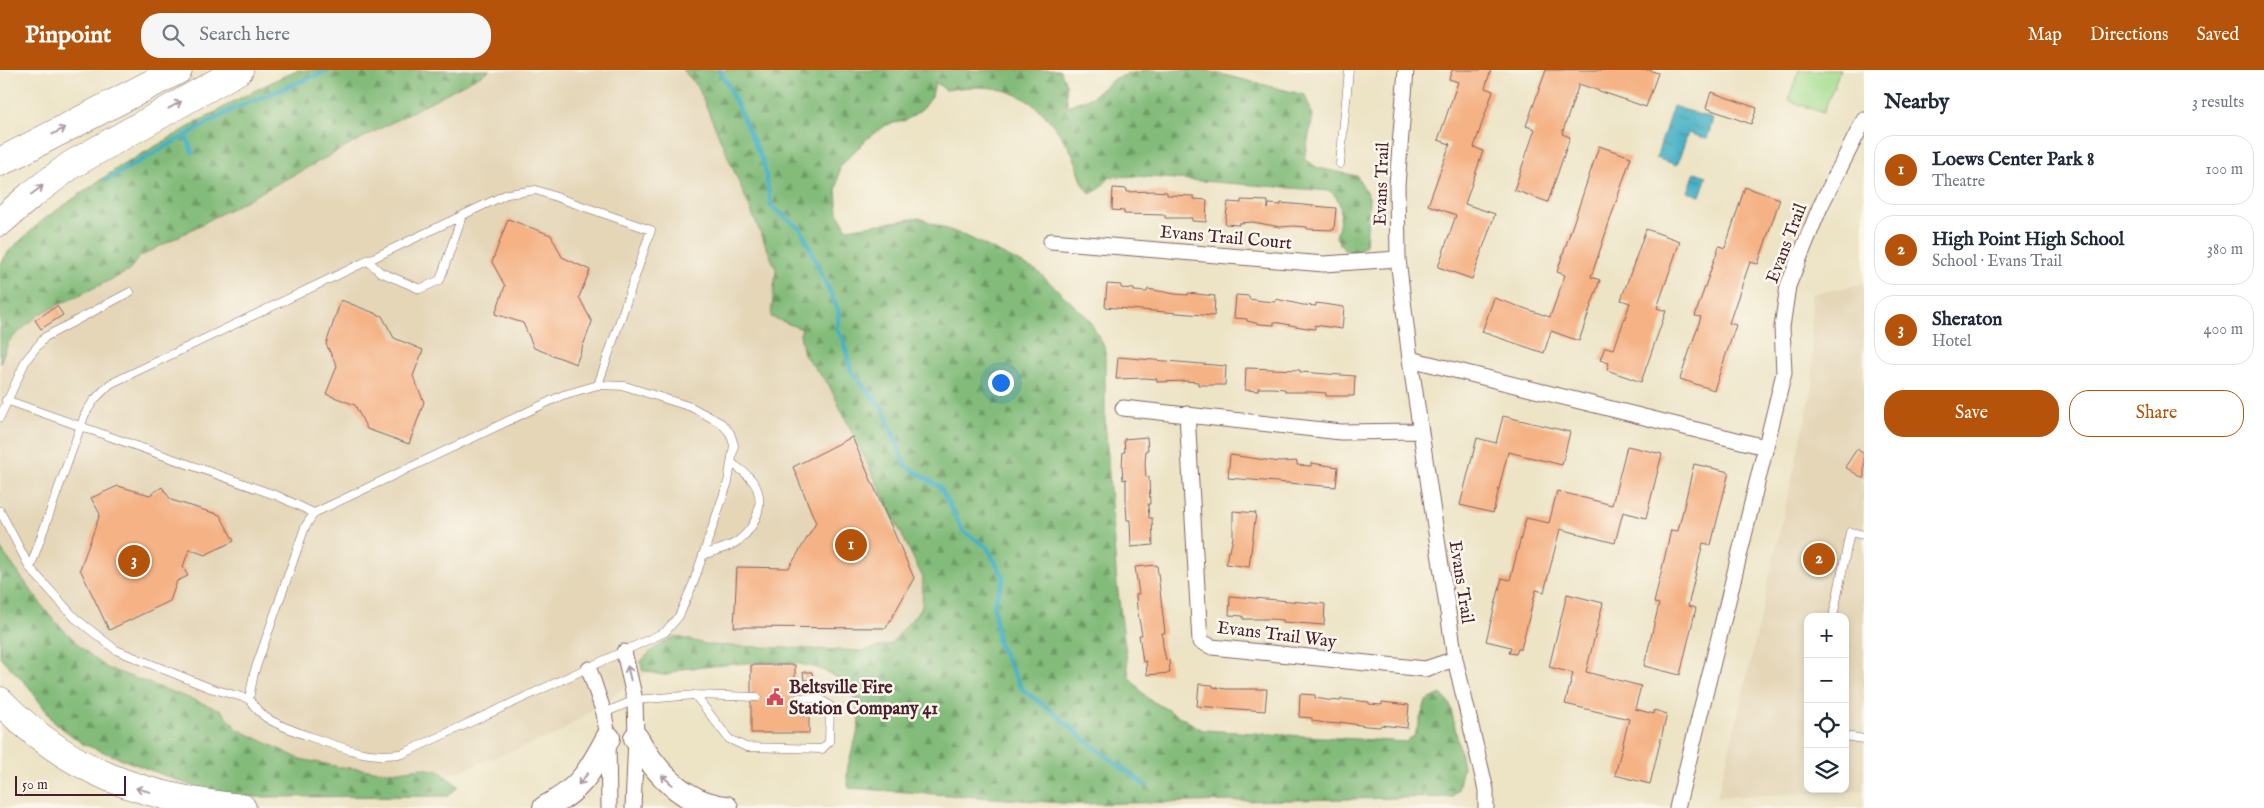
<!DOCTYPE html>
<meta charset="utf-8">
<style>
:root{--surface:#fff;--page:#f6f6f7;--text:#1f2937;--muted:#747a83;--line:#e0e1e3;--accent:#b45309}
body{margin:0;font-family:"IM FELL English",serif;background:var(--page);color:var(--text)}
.controls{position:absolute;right:15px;bottom:15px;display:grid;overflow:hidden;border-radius:10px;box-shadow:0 2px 8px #0003}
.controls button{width:45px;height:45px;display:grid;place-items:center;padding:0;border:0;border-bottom:1px solid var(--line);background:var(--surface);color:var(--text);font:25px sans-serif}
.scale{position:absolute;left:15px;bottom:12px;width:111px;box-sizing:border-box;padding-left:5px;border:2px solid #4a1f2b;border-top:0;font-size:14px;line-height:18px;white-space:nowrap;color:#4a1f2b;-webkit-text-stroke:4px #fbf7ec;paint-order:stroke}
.you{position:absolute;left:1000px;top:312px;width:18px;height:18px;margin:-12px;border:4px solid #fff;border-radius:50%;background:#1a73e8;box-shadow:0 0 0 8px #1a73e833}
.badge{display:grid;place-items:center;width:32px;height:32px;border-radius:50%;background:var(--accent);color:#fff;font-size:16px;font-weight:700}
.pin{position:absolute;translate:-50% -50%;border:2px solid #fff;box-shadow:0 1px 5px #0006}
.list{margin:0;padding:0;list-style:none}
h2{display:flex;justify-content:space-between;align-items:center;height:65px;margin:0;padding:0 20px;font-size:21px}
h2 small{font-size:16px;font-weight:400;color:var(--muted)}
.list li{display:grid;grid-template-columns:32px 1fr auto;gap:15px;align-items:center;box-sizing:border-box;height:70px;margin:0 10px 10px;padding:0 10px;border:1px solid var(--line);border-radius:20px}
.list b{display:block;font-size:19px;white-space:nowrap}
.list p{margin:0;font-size:16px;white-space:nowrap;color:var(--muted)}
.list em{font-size:16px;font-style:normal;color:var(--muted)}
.actions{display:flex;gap:10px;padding:15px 20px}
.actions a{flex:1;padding:11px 0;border:1px solid var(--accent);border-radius:20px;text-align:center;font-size:18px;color:var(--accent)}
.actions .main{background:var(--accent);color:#fff}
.icon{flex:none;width:28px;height:28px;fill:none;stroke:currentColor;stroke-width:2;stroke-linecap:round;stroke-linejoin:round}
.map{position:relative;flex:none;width:1864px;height:738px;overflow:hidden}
header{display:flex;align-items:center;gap:30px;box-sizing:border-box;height:70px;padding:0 25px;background:var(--accent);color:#fff}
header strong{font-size:24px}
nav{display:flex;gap:28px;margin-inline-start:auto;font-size:18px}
.search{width:350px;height:45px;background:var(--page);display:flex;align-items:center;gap:12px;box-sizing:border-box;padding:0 18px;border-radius:20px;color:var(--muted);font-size:19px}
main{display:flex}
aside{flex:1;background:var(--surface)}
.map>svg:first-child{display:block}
.built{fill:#e4d6b7;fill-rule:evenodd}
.forest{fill:url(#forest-firs);stroke:#666e52}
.park{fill:#a4dd8f;stroke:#777e5d}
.water{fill:url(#water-ripples);stroke:#486878}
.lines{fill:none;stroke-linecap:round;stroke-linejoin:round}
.stream{stroke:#47b1c5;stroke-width:4.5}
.building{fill:#f5b285}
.lane-casing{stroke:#836461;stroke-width:9}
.street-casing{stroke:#836461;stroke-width:17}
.primary-casing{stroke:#836461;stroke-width:26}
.highway-casing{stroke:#836461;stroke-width:29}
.lane{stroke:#fff;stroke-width:8}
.street{stroke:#fff;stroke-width:15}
.primary{stroke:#fff;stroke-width:24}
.highway{stroke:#fff;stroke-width:28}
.oneway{stroke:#ae9aa0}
.labels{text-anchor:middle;stroke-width:5;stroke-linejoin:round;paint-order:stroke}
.street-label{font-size:18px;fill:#4a1f2b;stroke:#fbf7ec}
.poi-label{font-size:18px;font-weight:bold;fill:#4a1f2b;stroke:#fbf7ec;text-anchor:start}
</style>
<header>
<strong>Pinpoint</strong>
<div class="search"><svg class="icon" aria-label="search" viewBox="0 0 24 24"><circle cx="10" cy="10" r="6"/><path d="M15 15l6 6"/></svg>Search here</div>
<nav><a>Map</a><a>Directions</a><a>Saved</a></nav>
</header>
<main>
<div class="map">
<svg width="1864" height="738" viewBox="0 0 1864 738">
<defs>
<pattern id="forest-firs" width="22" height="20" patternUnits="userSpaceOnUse" patternTransform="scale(1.25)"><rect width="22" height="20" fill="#83bc7a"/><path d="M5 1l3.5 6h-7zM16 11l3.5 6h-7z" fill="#6d9864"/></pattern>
<pattern id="water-ripples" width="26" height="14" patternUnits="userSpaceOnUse" patternTransform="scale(1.25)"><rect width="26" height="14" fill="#47b1c5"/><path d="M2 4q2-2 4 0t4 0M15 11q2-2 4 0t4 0" fill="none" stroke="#3d8fa0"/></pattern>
</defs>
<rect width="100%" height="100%" fill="#fbf7ec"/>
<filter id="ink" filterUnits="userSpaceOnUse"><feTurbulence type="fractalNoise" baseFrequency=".02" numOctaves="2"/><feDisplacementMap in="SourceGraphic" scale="10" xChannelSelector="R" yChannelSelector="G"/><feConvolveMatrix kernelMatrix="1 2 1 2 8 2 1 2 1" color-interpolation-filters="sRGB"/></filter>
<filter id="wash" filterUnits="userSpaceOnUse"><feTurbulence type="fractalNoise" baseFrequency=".0096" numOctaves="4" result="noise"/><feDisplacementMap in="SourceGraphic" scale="20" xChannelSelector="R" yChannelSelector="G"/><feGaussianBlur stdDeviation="1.12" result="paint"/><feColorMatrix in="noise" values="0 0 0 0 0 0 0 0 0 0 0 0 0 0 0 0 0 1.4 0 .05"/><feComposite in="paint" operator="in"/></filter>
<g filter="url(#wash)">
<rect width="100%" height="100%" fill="#ede4c6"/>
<path class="built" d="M460 0H727L1050 535 894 601 749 587 654 598 557 664 424 714 241 699 0 563V246Z
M1864 214V721L1717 727 1738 645 1813 315 1811 224ZM1808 547H1845V719H1808Z"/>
<path class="forest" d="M296 0H490L138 188 129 201 38 245 9 271 0 293V195L9 181 43 150 119 97 240 28Z
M683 0H1060L1066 14 1067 36 1092 27 1115 8 1144 0H1204L1305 25 1313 46 1304 89 1318 98 1357 106 1369 127 1366 175 1355 183 1344 180 1336 167C1340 150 1346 133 1330 121L1137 106 1110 107 1099 119 1091 124C1077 109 1080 98 1072 83 1040 28 1009 9 946 20L935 12 932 26 922 39 906 50 886 55 870 66 840 96 836 121 838 143 847 159 919 148 970 168 1037 201 1088 248 1105 278V351L1117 515 1129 607 1147 628 1203 660 1406 672 1415 665 1426 631 1441 624 1450 634 1463 696 1458 720 1452 727 1077 734 849 718C840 690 866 666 857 637 840 583 768 591 724 595 710 597 696 597 682 599 676 600 670 606 664 605 657 605 649 601 642 600L641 591 656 577 675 566 709 575 863 581 891 574 922 537 923 508 829 315 804 285 800 264 802 259 771 247 776 199 698 17Z
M0 478 49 545 84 580 107 598 221 640 237 659 300 689 340 697 392 702 422 698 439 701 458 716 449 726 248 727 219 724 189 715 83 674 54 652 29 617 0 587Z"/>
<path class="park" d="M1799 0H1840L1823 43 1788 30Z"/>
<path class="water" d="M1673 36 1713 49 1707 69 1688 63 1677 95 1656 88Z
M1695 102 1707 106 1700 126 1688 122Z"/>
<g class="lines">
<path class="stream" d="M719 0 728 15 764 94 771 136 801 159 839 242 837 260 843 269 851 301 884 340 905 395 940 417 963 461 987 477 1004 508 994 534 998 573 1023 620 1052 641 1089 673 1145 715
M186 66 192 82
M106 110 231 40 329 0"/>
</g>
<g id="blocks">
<path class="building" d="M1452 0H1491L1485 18 1493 21 1474 77 1483 81 1465 134 1495 144 1472 209 1438 197 1456 145 1428 135 1450 74 1438 70 1458 12 1449 9Z
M1546 0H1649L1658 3 1646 37 1579 14 1562 64 1570 67 1548 132 1514 120 1535 59 1526 56Z
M1711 22 1757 38 1751 54 1706 38Z
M1599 76 1631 87 1591 207 1600 210 1579 271 1551 261 1544 283 1482 262 1494 228 1550 247 1565 205 1557 202Z
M1745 117 1780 129 1758 194 1750 192 1729 253 1736 255 1714 320 1680 309 1701 247 1695 246 1719 176 1725 178Z
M1113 118 1127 119V122L1153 121 1167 122V125L1194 126V129L1207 130 1206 152 1192 151V148H1165V145L1124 144V141L1112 140Z
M1241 130 1268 131V139L1269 134 1281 135V133L1336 138 1334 160 1307 159V157L1293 156 1280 157 1253 152 1239 153V155L1225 154 1228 132 1241 133Z
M508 149 551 165 562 187 590 200 579 227 592 252 576 294 534 278 523 253 495 244 505 216 492 192Z
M1646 159 1680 171 1657 238 1666 241 1641 312 1607 300 1609 293 1600 290 1605 277 1614 279 1630 233 1621 230Z
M1107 214 1121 215V218L1134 219V221L1147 222 1148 219 1175 224 1188 225V223L1215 226 1214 246 1105 237Z
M1236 225 1249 226V229L1263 231 1276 232V229L1303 235 1316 236V233L1344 237 1342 259 1315 255V259L1301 257 1274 252V255L1260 254 1247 251V249L1234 248Z
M341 230 382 246 394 268 423 280 413 306 424 332 409 374 367 359 355 335 326 324 337 296 326 274Z
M57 236 63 245 41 259 35 250Z
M1118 287 1226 296 1225 315H1198V312L1185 311 1157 312V309L1144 308 1116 309Z
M1246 298 1300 300V302L1355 306 1354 326H1326V323L1313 322H1285V319L1272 318H1258V321L1245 320Z
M1503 346 1570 362 1562 395 1508 382 1493 443 1460 435 1477 368 1496 373Z
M852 367 914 508 886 558 734 557 737 497 789 498 816 453 793 397Z
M1147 367 1148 380H1146L1145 394 1146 407H1149L1150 434H1148L1149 448H1152L1153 475 1131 477 1130 450H1127L1126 436V409L1123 410 1122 396 1123 382H1125L1124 369Z
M1627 376 1662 384 1646 448 1623 442 1615 473 1560 459 1544 522 1536 520 1521 579H1518L1516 584 1509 583 1511 577 1486 571 1502 508 1510 510 1526 448 1549 453 1557 421 1612 435Z
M1857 379 1864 384V409L1845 397Z
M1230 385 1280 392 1297 391V395L1311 396V393L1338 397 1336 417 1228 408Z
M1694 394 1729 402 1711 475 1703 473 1688 536 1696 538 1680 605 1644 596 1659 534 1654 533 1671 460 1678 461Z
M118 416 150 425 162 417 171 430 220 445 234 471 205 485 189 479 183 497 188 506 177 511 170 531 109 560 80 499 100 444 91 428Z
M1233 441 1256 443 1249 497 1226 494 1228 481H1230L1233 467Z
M1157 495 1165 563H1162L1163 576 1166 590 1169 589 1170 603 1147 605 1146 591 1143 592 1141 578 1139 565H1142L1137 538 1136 524H1139L1135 497Z
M1567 524 1603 533 1586 602 1641 616 1635 639 1654 644V640L1667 644 1650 714 1615 705 1629 649 1565 634 1573 603 1549 597Z
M1230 526 1325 534 1324 555 1283 552V550L1270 549H1243V546L1229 545Z
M751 595H795V610H799V646H809V663H751Z
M803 602H812L813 610H804Z
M1199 614 1213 615V617L1226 619H1267L1265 641 1197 636Z
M1300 624 1315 625V628L1327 630 1341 631V629L1369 632V634L1382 635V632L1409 635 1407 658 1381 655 1380 657 1366 656 1340 652V654L1326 653 1312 651V648L1299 647Z"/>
</g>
</g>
<g filter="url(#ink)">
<use href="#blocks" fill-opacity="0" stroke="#836461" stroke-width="1"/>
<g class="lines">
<g class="lane-casing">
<path id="lane" d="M1340 94 1349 0
M367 190 380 202 420 219 440 210 462 146
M598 315 625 316 691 337 721 353 730 363 734 375 728 412 693 514 679 546 665 562 402 684C388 685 376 686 363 683 344 679 277 657 264 646 258 641 253 635 249 629L254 603 305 457 314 443 563 325Z
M6 330 278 426 314 443
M0 347 26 290 45 267 130 222
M0 441 30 498 75 548 116 580 210 618 249 629
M703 485C713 481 724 479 733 474 755 462 770 429 750 408 745 402 738 398 732 393
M30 498 85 344 94 330 110 314 507 124 536 120 651 160 598 315
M1833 547 1850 462 1864 465
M695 625 729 669 746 677 822 679 829 672 830 636 820 629 799 628
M604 643 635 630 695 625 757 627
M1845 666 1864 669"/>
</g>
<g class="street-casing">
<path id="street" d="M1406 0 1397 115 1398 189 1410 289 1455 589 1486 720V738
M1051 171 1324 194 1398 189
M1410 289 1765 377
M1123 338 1341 362 1420 361
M1187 344 1200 571 1212 577 1425 599 1455 589
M624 582 635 630 636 668 633 738
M589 599 604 643 608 668 609 738
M1677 738 1784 303 1782 257 1788 216 1820 137 1864 50"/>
</g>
<g class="primary-casing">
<path id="primary" d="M636 668C656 703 684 734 726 738
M545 738C581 719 589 703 608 668"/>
</g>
<g class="highway-casing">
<path id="highway" d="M0 92 178 0
M0 152 30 126 71 95 239 0
M0 631C70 703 144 728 242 738"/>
</g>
<use href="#lane" class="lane"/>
<use href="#street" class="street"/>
<use href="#primary" class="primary"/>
<use href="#highway" class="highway"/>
</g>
<defs><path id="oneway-shaft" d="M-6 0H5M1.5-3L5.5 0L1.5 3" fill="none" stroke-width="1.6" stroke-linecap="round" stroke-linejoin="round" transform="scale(1.25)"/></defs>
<g class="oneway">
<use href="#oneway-shaft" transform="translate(175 35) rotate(-29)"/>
<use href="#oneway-shaft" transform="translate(59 61) rotate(-27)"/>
<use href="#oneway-shaft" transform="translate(37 120) rotate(-37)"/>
<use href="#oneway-shaft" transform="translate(629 603) rotate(-103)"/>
<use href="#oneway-shaft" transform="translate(583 709) rotate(130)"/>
<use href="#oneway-shaft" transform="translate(667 710) rotate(-138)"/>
<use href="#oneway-shaft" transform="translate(143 720) rotate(-165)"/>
</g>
</g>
<defs>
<g id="civic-bare" transform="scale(1.35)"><path d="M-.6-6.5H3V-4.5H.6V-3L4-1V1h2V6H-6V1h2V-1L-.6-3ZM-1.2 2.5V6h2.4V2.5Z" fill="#d1495b" stroke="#fbf7ec" stroke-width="2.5" paint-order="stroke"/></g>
</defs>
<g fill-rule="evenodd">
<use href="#civic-bare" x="775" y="627"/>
</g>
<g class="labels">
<g class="street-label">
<text transform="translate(1381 114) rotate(-88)" y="6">Evans Trail</text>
<text transform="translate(1226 167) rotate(5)" y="6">Evans Trail Court</text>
<text transform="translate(1786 173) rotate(-69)" y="6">Evans Trail</text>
<text transform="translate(1462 512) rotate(81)" y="6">Evans Trail</text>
<text transform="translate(1277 564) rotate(7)" y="6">Evans Trail Way</text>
</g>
<g class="poi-label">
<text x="789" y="623">Beltsville Fire<tspan x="789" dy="21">Station Company 41</tspan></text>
</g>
</g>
</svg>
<div class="controls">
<button>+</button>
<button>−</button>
<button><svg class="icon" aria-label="locate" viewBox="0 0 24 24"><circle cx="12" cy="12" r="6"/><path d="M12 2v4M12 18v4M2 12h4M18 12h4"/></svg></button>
<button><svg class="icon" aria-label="layers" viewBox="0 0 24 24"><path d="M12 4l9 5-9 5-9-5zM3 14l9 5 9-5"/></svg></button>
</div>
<div class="scale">50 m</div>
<div class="you"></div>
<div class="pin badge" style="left:851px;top:475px">1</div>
<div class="pin badge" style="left:1819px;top:489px">2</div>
<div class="pin badge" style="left:134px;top:491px">3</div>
</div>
<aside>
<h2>Nearby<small>3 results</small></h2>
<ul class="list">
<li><span class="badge">1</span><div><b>Loews Center Park 8</b><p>Theatre</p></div><em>100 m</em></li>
<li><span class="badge">2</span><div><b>High Point High School</b><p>School · Evans Trail</p></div><em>380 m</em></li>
<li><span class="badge">3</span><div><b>Sheraton</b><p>Hotel</p></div><em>400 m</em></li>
</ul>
<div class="actions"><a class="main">Save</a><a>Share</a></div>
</aside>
</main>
